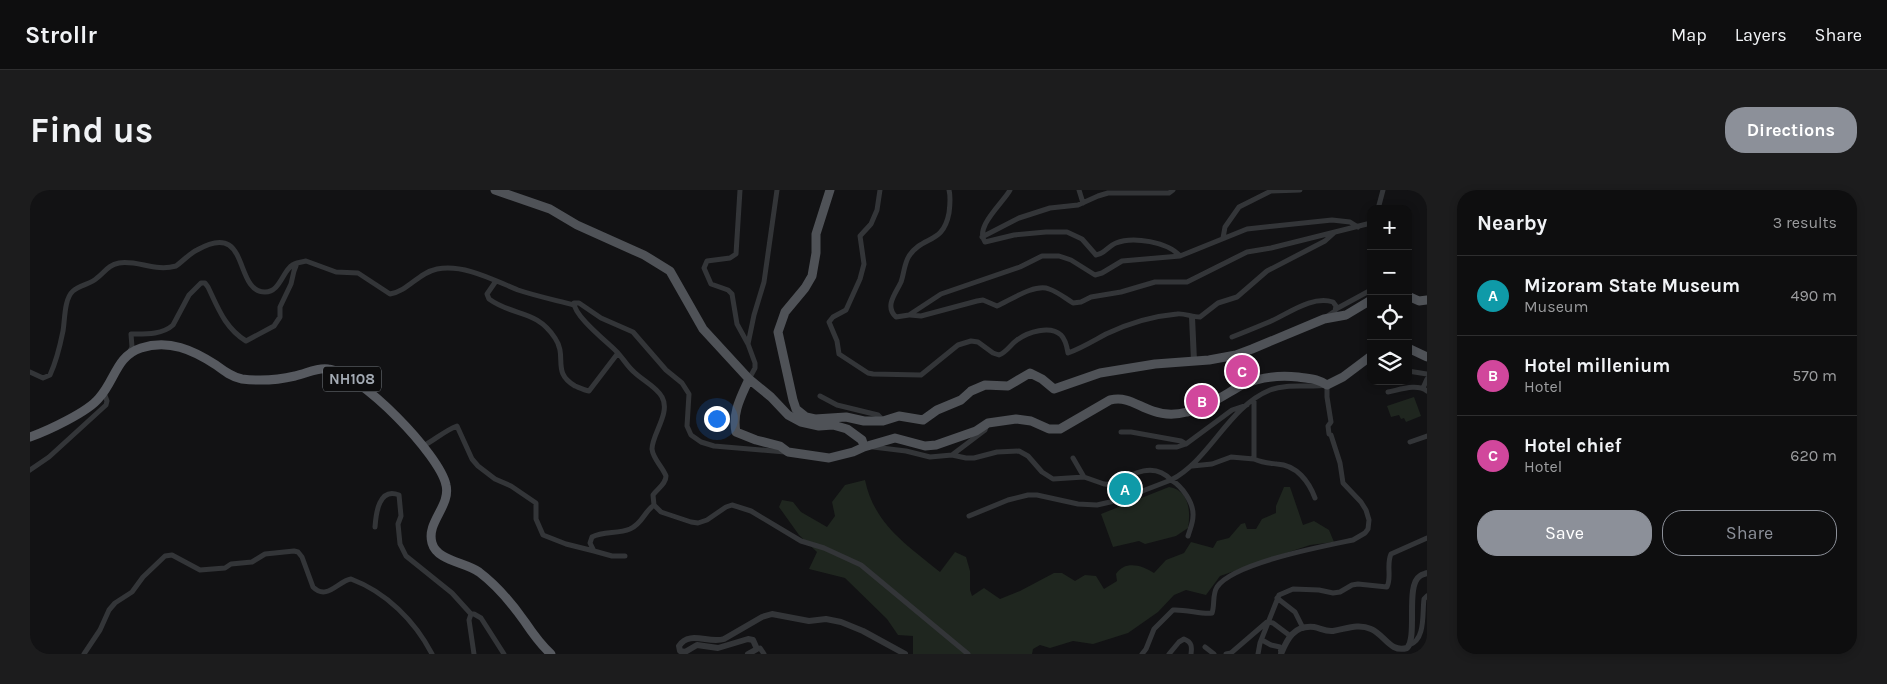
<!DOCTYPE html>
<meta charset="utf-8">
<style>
:root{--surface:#0e0e0f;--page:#1c1c1d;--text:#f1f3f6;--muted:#9b9c9e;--line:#2e2e2f;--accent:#8c9099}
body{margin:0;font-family:Karla,sans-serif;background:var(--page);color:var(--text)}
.controls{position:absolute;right:15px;top:15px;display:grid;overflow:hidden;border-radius:10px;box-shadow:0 2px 8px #0003}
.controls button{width:45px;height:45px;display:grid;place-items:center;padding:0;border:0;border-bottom:1px solid var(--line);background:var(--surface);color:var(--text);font:25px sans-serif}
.you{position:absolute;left:686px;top:228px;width:18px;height:18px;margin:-12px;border:4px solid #fff;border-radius:50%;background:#1a73e8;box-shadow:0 0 0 8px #1a73e833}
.badge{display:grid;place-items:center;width:32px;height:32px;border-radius:50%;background:var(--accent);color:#fff;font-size:16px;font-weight:700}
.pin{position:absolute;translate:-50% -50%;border:2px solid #fff;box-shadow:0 1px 5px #0006}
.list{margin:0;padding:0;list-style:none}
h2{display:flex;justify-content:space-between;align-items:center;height:65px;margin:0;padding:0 20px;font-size:21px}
h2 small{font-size:16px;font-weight:400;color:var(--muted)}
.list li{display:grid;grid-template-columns:32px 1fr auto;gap:15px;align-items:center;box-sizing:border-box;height:80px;padding:0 20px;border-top:1px solid var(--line)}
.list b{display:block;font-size:19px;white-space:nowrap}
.list p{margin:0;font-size:16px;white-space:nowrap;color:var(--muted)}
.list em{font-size:16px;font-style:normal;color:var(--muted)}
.actions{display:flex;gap:10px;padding:15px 20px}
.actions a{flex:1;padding:11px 0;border:1px solid var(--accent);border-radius:20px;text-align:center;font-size:18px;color:var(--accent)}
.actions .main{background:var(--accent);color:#fff}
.icon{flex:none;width:28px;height:28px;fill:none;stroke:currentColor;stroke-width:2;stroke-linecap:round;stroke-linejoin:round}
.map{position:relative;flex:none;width:1397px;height:464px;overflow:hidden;border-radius:20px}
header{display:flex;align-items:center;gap:30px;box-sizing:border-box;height:70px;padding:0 25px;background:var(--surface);border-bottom:1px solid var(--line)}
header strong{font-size:24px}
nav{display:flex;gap:28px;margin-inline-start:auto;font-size:18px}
.intro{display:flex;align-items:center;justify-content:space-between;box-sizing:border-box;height:120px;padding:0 30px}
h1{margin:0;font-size:35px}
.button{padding:12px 22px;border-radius:20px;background:var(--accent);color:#fff;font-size:18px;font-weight:700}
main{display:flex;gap:30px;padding:0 30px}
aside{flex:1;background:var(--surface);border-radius:20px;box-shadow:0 2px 8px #0003}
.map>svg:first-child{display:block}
.green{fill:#1f261f}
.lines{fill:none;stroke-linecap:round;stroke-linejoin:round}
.minor{stroke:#333538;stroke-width:5}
.tertiary{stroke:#333538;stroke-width:6}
.primary{stroke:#4f5257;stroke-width:9}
.trunk{stroke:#575a60;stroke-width:9}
.labels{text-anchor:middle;stroke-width:4.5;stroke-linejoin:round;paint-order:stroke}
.shield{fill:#0d0d0e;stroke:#777c82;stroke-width:1}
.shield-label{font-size:15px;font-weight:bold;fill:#a4abb4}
</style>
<header>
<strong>Strollr</strong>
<nav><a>Map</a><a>Layers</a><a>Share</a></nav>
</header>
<div class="intro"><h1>Find us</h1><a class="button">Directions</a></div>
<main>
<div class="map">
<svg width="1397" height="464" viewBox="0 0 1397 464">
<rect width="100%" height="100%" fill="#121214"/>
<path class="green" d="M1384 207 1391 226 1376 232 1374 228 1371 229 1369 225 1361 227 1357 216Z
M835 290C844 334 877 355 910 382L925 362 936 367 940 381V400L942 406 954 398 970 409 990 401 1024 383H1032L1045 391 1055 385 1066 386 1074 399 1087 391 1086 384C1095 370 1112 375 1124 383L1136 370 1154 363 1161 352 1183 358 1187 351 1199 348 1211 334 1215 333 1217 339H1226L1232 329 1246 323V316L1254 297H1260L1273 335 1284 331 1299 340 1304 352 1280 355 1250 365 1190 386 1176 405 1156 400 1144 405 1128 422 1098 443 1063 454 1043 451 1020 458 1010 455 1003 459 1002 464H883V446L868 445 857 429 815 388 779 379 787 362 769 345 749 317 752 310 763 312 771 322 797 337 805 326 802 312 815 295Z
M1139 297C1159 300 1161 321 1158 338L1146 346 1115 354 1109 351 1083 357 1071 324Z"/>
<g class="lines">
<path class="minor" d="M710 0 706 64 700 68 677 71 674 78 681 94 698 100 702 104 707 134 718 154 725 173V178L719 189
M850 0 847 20 841 34 830 46 834 74 830 89 816 120 803 127 799 132 807 151 809 164 838 183 843 184 891 185 928 155 941 151 948 152 963 163 969 165C977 162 980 155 987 150 998 142 1020 135 1031 145 1036 150 1037 157 1038 163 1052 158 1063 151 1076 144 1097 134 1124 126 1147 124 1154 123 1162 127 1170 127L1188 113 1207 107 1237 81 1295 51 1305 42 1341 33
M919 0C921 8 920 15 919 23 913 55 893 45 879 66 874 74 874 84 871 92 866 103 854 116 866 127L879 125 911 104 990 77 1012 66H1029L1041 70 1065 85 1072 83 1092 71 1150 66
M980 0C973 13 944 37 955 52L984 45 1016 42H1037L1052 49 1066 65C1075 64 1078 56 1086 53 1103 46 1138 52 1150 66L1217 39 1302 30 1320 32 1328 37
M1049 0 1053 13
M1348 19 1353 0
M952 47 989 28 1020 18 1048 15 1068 6 1078 3H1139L1143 0
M1193 48 1195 37 1209 17 1241 1 1270 0
M466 91 457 104 459 109C484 127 506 119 525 148 538 167 521 182 545 196 550 198 554 200 559 201L588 163
M1306 119 1341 100
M880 125 891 126 947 111 953 110 967 116C979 111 1005 93 1019 99 1028 102 1035 108 1043 113L1051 112 1061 107 1091 102 1125 92H1157L1217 62 1241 58 1305 42
M1202 147C1215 142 1227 137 1239 132 1258 124 1282 105 1303 112L1306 116 1305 121 1296 127
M718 154 724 125 734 92 747 0
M99 163 102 157 101 144C115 144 132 145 143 135L159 105 171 93H175L178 97C188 118 195 138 216 151L244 136 250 127V117L261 94 264 81 267 73 276 71 306 82 328 83 360 104C378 101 388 83 407 79 435 74 463 90 488 100 506 106 525 110 544 115
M1378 181 1397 184
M0 182 13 188 20 185C26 172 30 156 33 141 35 130 34 109 43 101 50 95 61 94 67 88 75 82 78 75 89 73 108 70 125 82 146 76 153 71 159 64 167 60 221 29 203 102 235 102 252 102 252 77 267 73
M1393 198 1397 189
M1358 202C1369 200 1387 193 1397 201
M790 206 807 215 848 225 853 230
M1224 209V269C1233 273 1238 273 1247 274 1267 275 1279 292 1285 308
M1091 242H1101L1151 251 1156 254 1202 220 1217 215
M1380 252 1397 246
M393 256C405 250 414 241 427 236L442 269 448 276 465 289 481 296 506 313V329L513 345 536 354 564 361 560 353 562 347C573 341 588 344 600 339 613 333 613 323 624 315
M843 257 876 261 900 267 922 265 936 268H944L967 262 989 261 998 266 1012 282 1023 289 1054 287 1074 294 1086 295C1102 282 1125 272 1141 290 1180 270 1198 217 1240 200 1258 193 1278 198 1297 195V207L1301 232 1298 236 1299 244 1301 245 1310 273 1313 293 1331 312 1336 320 1339 330 1338 339 1335 343 1323 350C1294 356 1203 373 1187 397 1182 405 1185 415 1182 423 1174 425 1155 419 1143 420L1124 439 1116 459 1112 464
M1128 257H1147L1156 254
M755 262 684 256 671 252 661 245 657 236 659 204 652 193 636 180 603 142 571 128 549 113H544C544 126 577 152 586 161 593 168 597 176 604 182 612 190 627 197 632 207 641 223 622 244 622 259 623 269 632 276 636 286 636 294 628 298 623 305L624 315 631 322 661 332 668 333 677 330 696 317 702 315 721 321 771 351 794 358 831 375 938 464
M922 265 955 240 956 237
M1043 268 1054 287
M1162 276 1182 274 1201 267 1224 269
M0 280 19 267 76 215 77 211 74 203
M939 326 978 310 998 305H1007L1048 314 1067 315 1089 310 1141 290C1152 296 1164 313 1163 326 1163 333 1160 339 1158 346
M345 337C346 323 349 297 369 305L371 326 368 334 370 354 376 366 422 403 441 424
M564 361 582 366H595
M1247 408 1265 422 1273 438
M1232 450 1241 455 1250 457 1251 463
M1379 455C1396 450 1392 423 1394 409L1397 406
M1175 457 1184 464
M727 459 730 458 734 464
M54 464 70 440 79 420 85 413 102 402 113 387 135 366 142 365 170 380 195 378 201 374 222 372 235 364 264 361 268 362 272 367 283 397C297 411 308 391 321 389 356 402 385 431 402 464
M444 464 439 430 441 424H444L451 428 474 464
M1139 464 1149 452 1154 449C1162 452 1162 457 1161 464
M1196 464 1201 463 1237 432 1243 433 1259 445
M1228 464 1230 453 1249 405 1263 399 1289 400 1303 403 1310 402 1322 395 1328 394 1357 397C1362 387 1356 375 1361 364L1397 348"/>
<path class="tertiary" d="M1162 127 1164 171
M718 464 727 459 723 450 718 449 688 458 667 455 655 462 650 461 649 456C659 440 679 454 694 449L732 427 742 424 779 431 796 429 811 432 833 441 875 464
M1251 464C1257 449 1264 435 1284 437 1290 438 1296 442 1303 441 1316 439 1328 433 1341 439 1355 445 1360 463 1377 458 1388 447 1375 395 1390 386 1392 384 1395 384 1397 383"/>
<path class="primary" d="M465 0 520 19 547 35 614 65 640 81 673 139 719 189 741 207 758 225 771 232 789 236 803 235 817 239 832 250 834 257 865 248 895 256 906 255 946 241 958 233 986 229 1001 231 1019 239H1030L1080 210C1098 206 1107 216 1123 221 1134 225 1146 225 1157 222 1178 217 1194 205 1212 195 1230 187 1249 185 1268 187 1281 189 1286 188 1297 195L1313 187 1341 166
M800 0 786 44V63L782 86 775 98 755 122 748 142 763 210 766 219 776 227 785 229 816 227 834 231H853L869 226 893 230 907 220 931 210 941 201 955 195 978 196 1000 183 1012 189 1024 199 1070 183 1125 174 1179 170 1206 165 1222 159 1294 129 1316 125 1341 110
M1378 106 1389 111 1397 110
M1378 158 1397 167
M719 189C711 207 702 222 706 242L726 250 750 256 758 262 799 268 823 262 834 257"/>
<path class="trunk" d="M0 247C17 241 58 222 69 208 85 191 86 166 111 158 139 149 163 160 186 175 194 181 202 187 212 189 229 191 248 190 265 186 276 184 287 177 298 179 330 182 410 265 416 295 421 316 396 332 402 353 407 371 435 372 449 382 465 394 483 415 495 432 503 444 510 454 521 464"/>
</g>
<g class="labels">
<rect class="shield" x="293" y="176.5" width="58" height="25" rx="4"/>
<g class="shield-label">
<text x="322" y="194">NH108</text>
</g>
</g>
</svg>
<div class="controls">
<button>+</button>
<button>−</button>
<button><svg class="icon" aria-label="locate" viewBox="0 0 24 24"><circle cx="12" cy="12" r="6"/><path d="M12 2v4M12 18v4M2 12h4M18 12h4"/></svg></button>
<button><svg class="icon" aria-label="layers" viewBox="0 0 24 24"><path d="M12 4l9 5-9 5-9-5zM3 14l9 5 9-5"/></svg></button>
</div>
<div class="you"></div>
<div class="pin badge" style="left:1095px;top:299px;background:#0f9aa8">A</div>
<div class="pin badge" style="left:1172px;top:211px;background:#d1479c">B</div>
<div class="pin badge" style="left:1212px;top:181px;background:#d1479c">C</div>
</div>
<aside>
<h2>Nearby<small>3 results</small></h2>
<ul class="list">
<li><span class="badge" style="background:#0f9aa8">A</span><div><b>Mizoram State Museum</b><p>Museum</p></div><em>490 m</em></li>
<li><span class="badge" style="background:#d1479c">B</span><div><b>Hotel millenium</b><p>Hotel</p></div><em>570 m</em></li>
<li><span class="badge" style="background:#d1479c">C</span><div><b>Hotel chief</b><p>Hotel</p></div><em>620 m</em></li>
</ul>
<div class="actions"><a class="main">Save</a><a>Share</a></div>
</aside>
</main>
